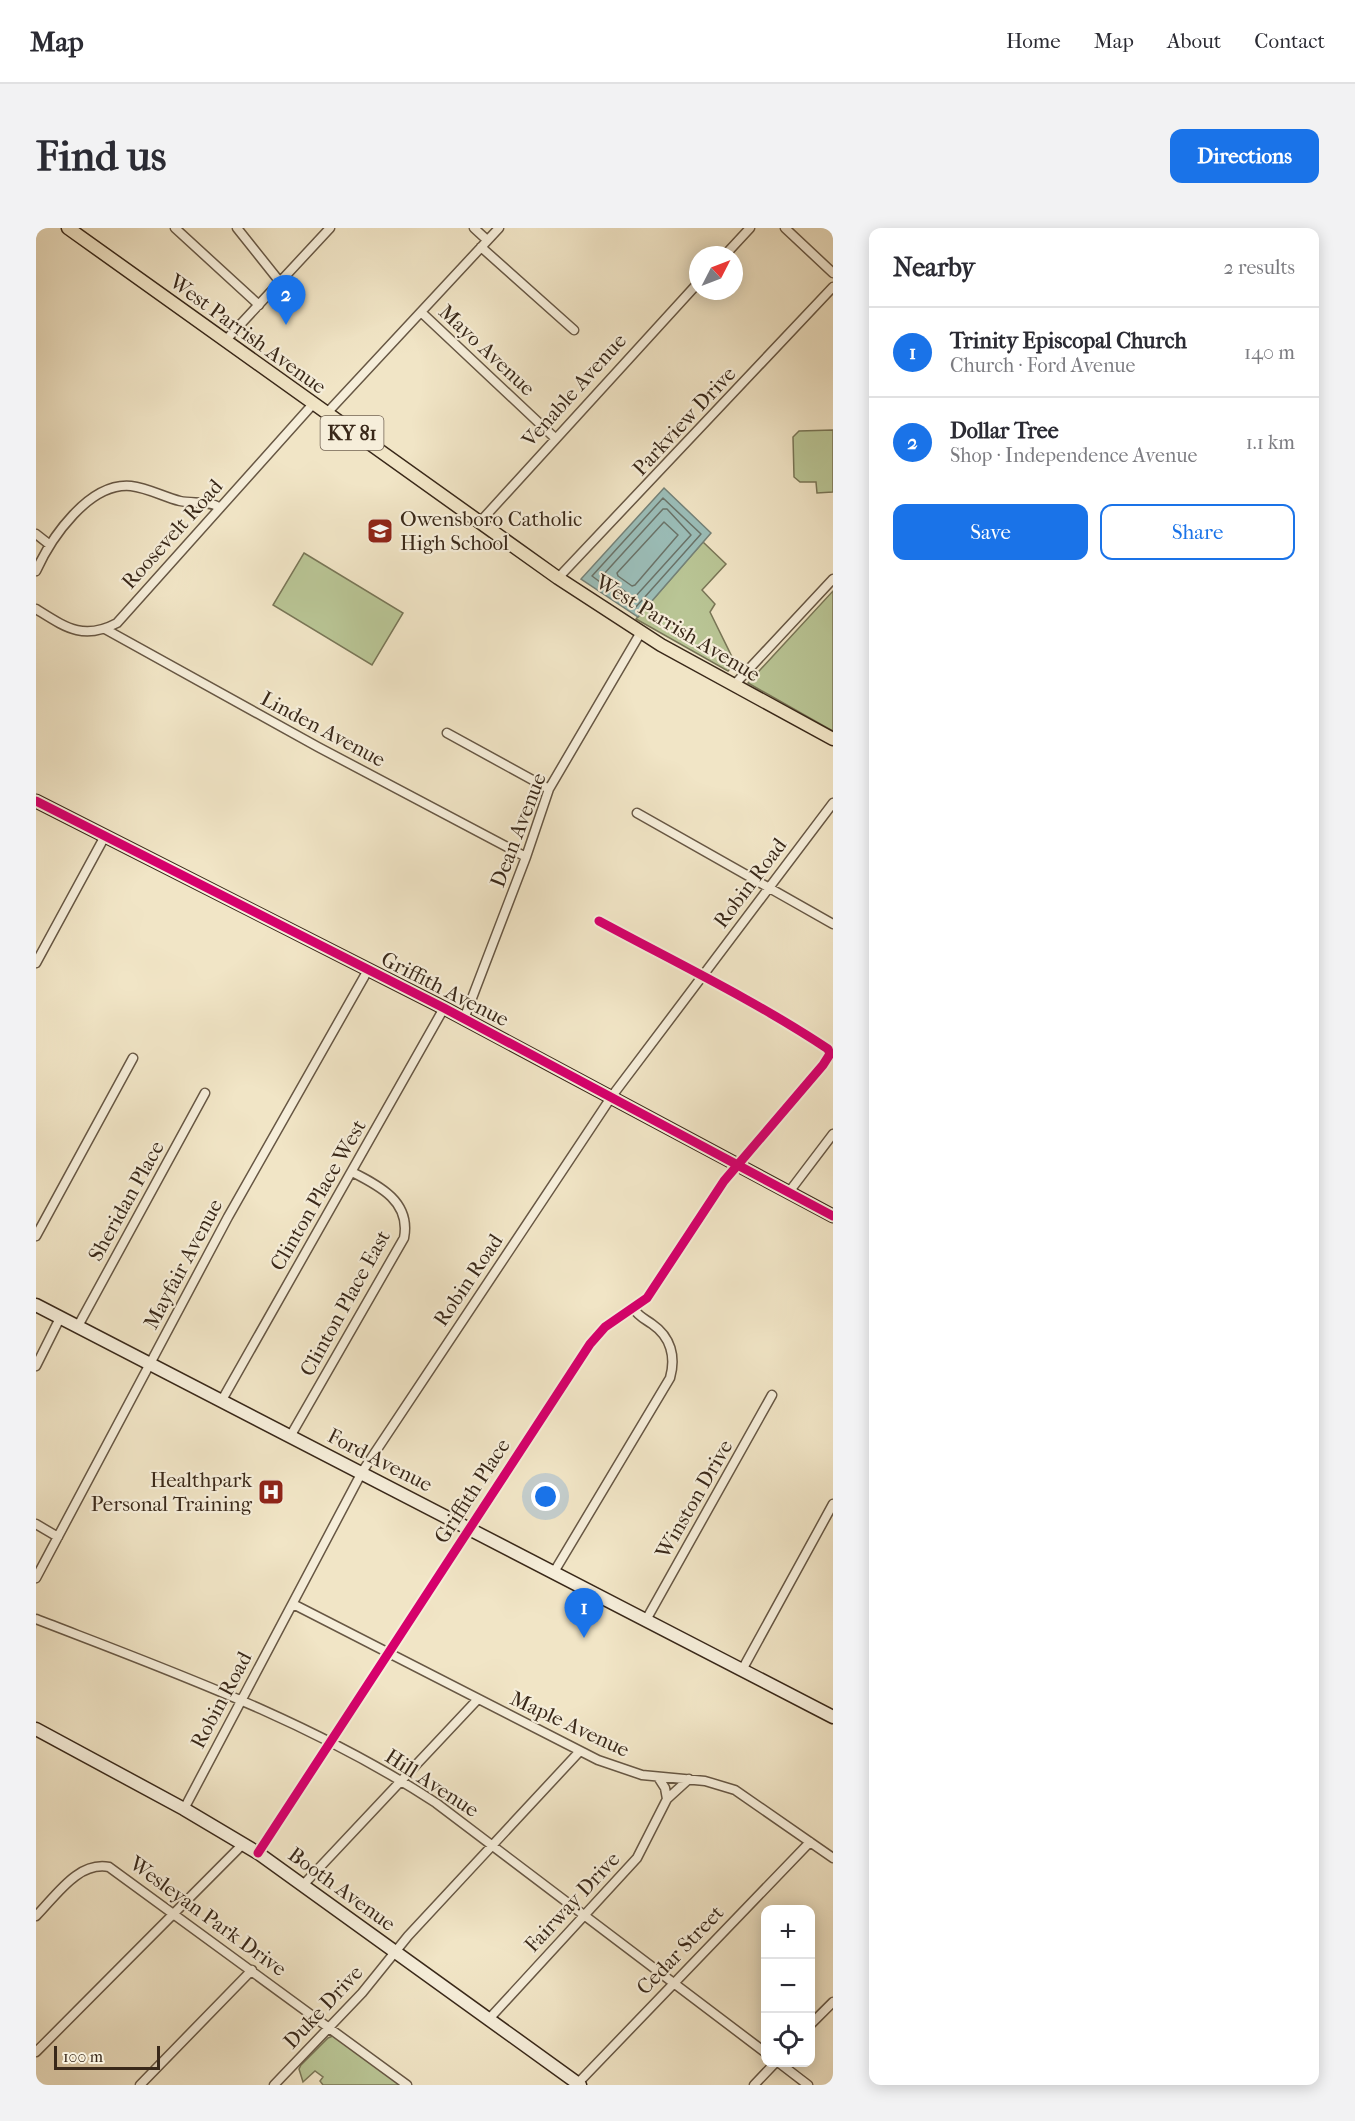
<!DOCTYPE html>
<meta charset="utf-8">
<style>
:root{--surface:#fff;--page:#f2f2f3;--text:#2b2b33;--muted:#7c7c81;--line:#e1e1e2;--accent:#1a73e8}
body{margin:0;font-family:"IM FELL French Canon",serif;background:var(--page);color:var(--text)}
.controls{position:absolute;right:18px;bottom:18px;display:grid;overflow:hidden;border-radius:12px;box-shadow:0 3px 15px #0003}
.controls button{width:54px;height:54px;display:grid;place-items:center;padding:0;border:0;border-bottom:2px solid var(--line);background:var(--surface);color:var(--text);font:30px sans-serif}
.compass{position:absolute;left:653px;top:18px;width:54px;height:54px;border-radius:50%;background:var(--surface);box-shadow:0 3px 15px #0003;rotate:48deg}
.scale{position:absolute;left:18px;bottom:15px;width:106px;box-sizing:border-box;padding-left:6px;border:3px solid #392819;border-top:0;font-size:16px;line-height:21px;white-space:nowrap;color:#392819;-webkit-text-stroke:4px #f6eeda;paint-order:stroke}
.you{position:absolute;left:510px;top:1269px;width:21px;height:21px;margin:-15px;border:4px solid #fff;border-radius:50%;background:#1a73e8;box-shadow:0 0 0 9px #1a73e833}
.badge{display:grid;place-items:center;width:39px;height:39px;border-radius:50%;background:var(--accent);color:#fff;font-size:20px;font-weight:700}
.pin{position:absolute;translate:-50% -50px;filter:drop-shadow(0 2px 3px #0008)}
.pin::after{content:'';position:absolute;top:32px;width:21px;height:18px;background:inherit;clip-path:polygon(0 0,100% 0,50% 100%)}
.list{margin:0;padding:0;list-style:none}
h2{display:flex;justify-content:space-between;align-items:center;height:78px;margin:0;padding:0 24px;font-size:26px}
h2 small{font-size:20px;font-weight:400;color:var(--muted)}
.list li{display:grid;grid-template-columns:39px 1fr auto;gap:18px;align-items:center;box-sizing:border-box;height:90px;padding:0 24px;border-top:2px solid var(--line)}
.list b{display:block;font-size:22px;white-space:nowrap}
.list p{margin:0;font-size:20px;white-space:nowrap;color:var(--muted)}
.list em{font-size:20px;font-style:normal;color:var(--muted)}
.actions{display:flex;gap:12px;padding:18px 24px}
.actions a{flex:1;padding:14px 0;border:2px solid var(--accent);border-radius:12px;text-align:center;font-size:21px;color:var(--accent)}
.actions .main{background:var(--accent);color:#fff}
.icon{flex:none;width:33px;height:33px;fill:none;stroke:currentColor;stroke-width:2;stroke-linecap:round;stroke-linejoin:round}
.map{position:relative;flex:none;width:797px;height:1857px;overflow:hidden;border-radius:12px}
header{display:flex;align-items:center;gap:36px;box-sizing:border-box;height:84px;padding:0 30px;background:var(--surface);border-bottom:2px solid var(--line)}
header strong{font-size:28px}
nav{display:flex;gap:33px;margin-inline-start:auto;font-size:21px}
.intro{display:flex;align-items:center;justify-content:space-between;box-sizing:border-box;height:144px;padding:0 36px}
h1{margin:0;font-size:42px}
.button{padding:15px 27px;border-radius:12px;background:var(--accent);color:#fff;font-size:21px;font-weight:700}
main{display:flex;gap:36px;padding:0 36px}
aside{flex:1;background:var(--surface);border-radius:12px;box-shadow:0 3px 15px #0003}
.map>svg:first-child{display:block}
.green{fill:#b9c595;stroke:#797657;stroke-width:1.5}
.water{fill:#9bbeb9;stroke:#748279;stroke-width:1.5}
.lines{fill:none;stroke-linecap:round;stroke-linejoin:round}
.shore{stroke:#6a7369;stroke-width:1.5}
.street-casing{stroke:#675744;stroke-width:11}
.secondary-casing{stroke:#392819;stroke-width:15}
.primary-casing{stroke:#392819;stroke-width:15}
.street{stroke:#f6eeda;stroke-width:8}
.secondary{stroke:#f6eeda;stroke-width:12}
.primary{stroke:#f1e5c6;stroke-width:12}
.cycleway-casing{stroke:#f6eeda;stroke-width:13}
.cycleway{stroke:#d6006c;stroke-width:9}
.labels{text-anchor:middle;stroke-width:4.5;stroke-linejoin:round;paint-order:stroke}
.shield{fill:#f6eeda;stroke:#726353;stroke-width:1.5}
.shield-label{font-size:20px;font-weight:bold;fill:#392819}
.street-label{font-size:21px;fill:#392819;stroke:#f6eeda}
.poi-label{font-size:21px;fill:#392819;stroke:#f6eeda;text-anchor:start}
</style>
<header>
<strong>Map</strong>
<nav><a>Home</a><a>Map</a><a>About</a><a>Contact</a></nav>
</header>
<div class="intro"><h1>Find us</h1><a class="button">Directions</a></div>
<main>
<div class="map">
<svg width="797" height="1857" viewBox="0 0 797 1857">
<rect width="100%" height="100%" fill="#f1e5c6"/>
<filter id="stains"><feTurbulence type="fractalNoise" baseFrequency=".00333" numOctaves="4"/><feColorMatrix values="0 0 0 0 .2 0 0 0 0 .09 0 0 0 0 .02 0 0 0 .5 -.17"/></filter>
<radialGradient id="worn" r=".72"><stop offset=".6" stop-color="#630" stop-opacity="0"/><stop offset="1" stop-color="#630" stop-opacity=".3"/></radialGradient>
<path class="green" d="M797 202V264L781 265 780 254H764L758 249 757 209 763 203Z
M667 314 690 336 666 362 679 376 674 384 699 435 692 443 600 391Z
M268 325 367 385 336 437 237 377Z
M797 363V503L712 455Z
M299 1807 363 1854V1857H287L284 1853 287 1849 279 1843 267 1854 263 1841 265 1837 292 1810Z"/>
<path class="water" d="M628 260 675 305 602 389 545 351Z"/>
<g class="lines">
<path class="shore" d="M627 270 665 306 599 380 556 348Z
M627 281H631L655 307 598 370 567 347Z
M628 294 642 307 599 357 596 358 582 348 581 345Z"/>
<g class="street-casing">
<path id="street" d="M139 0 223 77
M201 0 244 54
M438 0 451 12
M749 0 797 45
M445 19 538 102
M689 27 714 0
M385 84 519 210
M189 113 294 0
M290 186 463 0
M443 295 662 55
M0 306 14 317
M0 343C15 310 53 254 95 258 112 260 128 269 144 273 157 276 174 272 184 280
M522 350 797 59
M0 381C29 399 47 413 81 395L277 176
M69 401 282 519 490 629
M698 457 797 351
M411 505 513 561
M601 585 797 696
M0 735 69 608
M428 791 490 629 513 561 605 404
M753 964 797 906
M0 1008 97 830
M42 1098 169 865
M0 1138 24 1090
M186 1172 408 780
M255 1207 368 1010C375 974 344 958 316 944
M0 1296 22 1309
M518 1344 634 1150C640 1129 635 1109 616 1096 609 1091 602 1088 598 1081
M0 1350 192 989 332 742
M257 1376 562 1532 606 1547 669 1553 699 1562 797 1630
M0 1391C137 1444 277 1494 400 1575L730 1825
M610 1392 736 1167
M706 1442 797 1276
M622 1549 629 1560 631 1571
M148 1581 326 1244 576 868 797 575
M222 1625 554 1116 569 1099 611 1070 688 953 787 837 794 826 792 821C720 773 639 734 563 693
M268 1656 442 1471
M0 1688C20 1668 42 1633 73 1639L371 1857
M452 1792 601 1630 631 1571 653 1551
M774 1797 797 1774
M0 1824 207 1616
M742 1834 772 1857
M542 1855 774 1614
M104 1857 216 1742
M238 1857 326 1765 372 1708 544 1523
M718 1857 740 1834"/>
</g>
<g class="secondary-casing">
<path id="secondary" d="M0 573 408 780 797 988
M0 1077 797 1489
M0 1501 148 1581 222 1625 544 1857"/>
</g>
<g class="primary-casing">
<path id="primary" d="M32 0 522 350 625 417 797 511"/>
</g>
<use href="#street" class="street"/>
<use href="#secondary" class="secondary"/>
<use href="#primary" class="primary"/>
<g class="cycleway-casing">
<path id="cycleway" d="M0 573 408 780 797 988
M222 1625 554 1116 569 1099 611 1070 688 953 787 837 794 826 792 821C720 773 639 734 563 693"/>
</g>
<use href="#cycleway" class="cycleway"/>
</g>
<defs>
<g id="school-square" transform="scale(1.35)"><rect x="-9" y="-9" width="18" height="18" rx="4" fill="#8f2418" stroke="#f6eeda"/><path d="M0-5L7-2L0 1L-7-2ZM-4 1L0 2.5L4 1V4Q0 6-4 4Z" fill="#fff"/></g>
<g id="hospital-square" transform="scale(1.35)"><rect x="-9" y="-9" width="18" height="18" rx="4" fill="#8f2418" stroke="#f6eeda"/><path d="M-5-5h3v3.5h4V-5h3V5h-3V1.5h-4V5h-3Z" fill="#fff"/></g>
</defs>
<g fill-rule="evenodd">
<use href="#school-square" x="344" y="303"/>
<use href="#hospital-square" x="235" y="1264"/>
</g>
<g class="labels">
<rect class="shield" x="284.5" y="188" width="63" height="34" rx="4.5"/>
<g class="shield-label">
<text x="316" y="212">KY 81</text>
</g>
<g class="street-label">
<text transform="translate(212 106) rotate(36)" y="7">West Parrish Avenue</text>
<text transform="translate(451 122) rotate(43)" y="7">Mayo Avenue</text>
<text transform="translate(538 162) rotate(-48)" y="7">Venable Avenue</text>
<text transform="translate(648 193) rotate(-47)" y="7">Parkview Drive</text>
<text transform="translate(136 306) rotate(-48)" y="7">Roosevelt Road</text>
<text transform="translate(642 400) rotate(31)" y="7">West Parrish Avenue</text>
<text transform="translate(287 501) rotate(28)" y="7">Linden Avenue</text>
<text transform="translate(482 602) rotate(-69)" y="7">Dean Avenue</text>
<text transform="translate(714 655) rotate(-53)" y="7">Robin Road</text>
<text transform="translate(409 761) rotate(27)" y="7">Griffith Avenue</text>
<text transform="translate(282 967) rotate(-60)" y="7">Clinton Place West</text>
<text transform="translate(90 973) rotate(-61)" y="7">Sheridan Place</text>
<text transform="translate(147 1036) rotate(-62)" y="7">Mayfair Avenue</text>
<text transform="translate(432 1052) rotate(-56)" y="7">Robin Road</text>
<text transform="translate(309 1075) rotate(-61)" y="7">Clinton Place East</text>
<text transform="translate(344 1232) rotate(27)" y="7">Ford Avenue</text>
<text transform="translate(436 1263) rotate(-57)" y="7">Griffith Place</text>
<text transform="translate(658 1271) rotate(-60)" y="7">Winston Drive</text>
<text transform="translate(185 1472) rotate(-62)" y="7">Robin Road</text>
<text transform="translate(534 1496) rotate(25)" y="7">Maple Avenue</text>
<text transform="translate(396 1555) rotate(33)" y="7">Hill Avenue</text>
<text transform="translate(306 1661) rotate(36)" y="7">Booth Avenue</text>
<text transform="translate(536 1674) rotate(-47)" y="7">Fairway Drive</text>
<text transform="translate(172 1688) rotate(36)" y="7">Wesleyan Park Drive</text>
<text transform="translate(644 1722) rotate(-46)" y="7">Cedar Street</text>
<text transform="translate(287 1779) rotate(-47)" y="7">Duke Drive</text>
</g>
<g class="poi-label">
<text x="364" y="298">Owensboro Catholic<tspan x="364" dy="24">High School</tspan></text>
<text x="216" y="1259" text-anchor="end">Healthpark<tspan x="216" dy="24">Personal Training</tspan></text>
</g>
</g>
<rect width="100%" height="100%" filter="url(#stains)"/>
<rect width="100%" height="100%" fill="url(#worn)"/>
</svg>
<div class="controls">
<button>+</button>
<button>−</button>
<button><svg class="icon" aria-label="locate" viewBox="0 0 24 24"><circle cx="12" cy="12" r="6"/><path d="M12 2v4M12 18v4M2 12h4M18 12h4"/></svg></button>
</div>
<svg class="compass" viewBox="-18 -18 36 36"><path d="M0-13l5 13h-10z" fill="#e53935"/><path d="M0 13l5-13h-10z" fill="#7c7c81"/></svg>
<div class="scale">100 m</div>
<div class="you"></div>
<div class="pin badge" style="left:548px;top:1410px">1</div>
<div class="pin badge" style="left:250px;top:97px">2</div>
</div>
<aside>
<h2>Nearby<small>2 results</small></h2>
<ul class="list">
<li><span class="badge">1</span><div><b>Trinity Episcopal Church</b><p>Church · Ford Avenue</p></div><em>140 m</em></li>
<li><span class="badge">2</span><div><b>Dollar Tree</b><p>Shop · Independence Avenue</p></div><em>1.1 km</em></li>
</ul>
<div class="actions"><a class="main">Save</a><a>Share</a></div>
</aside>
</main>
